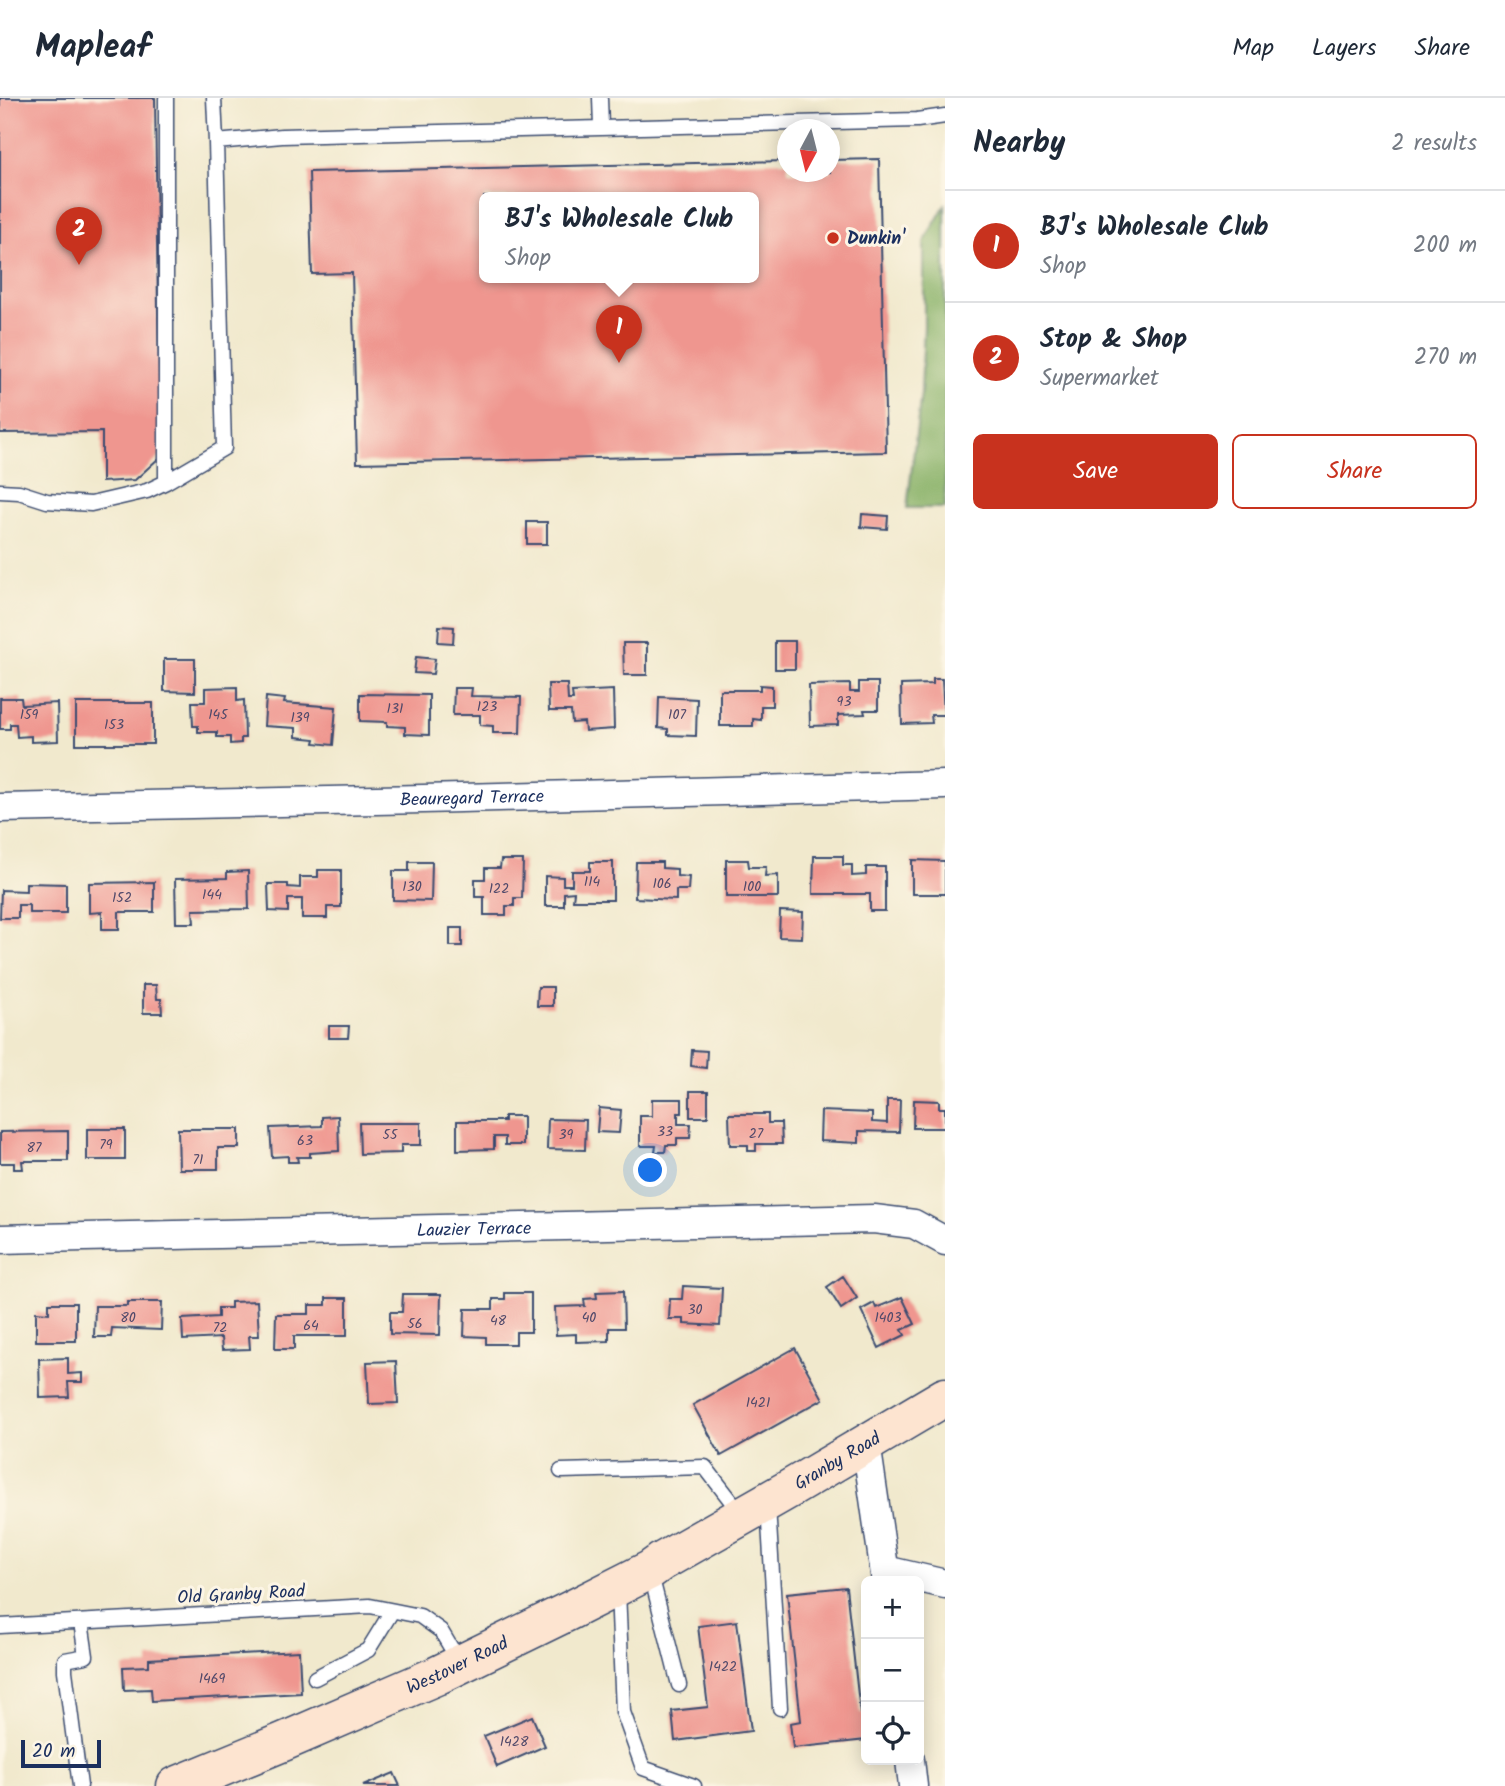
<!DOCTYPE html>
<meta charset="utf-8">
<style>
:root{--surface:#fff;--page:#f6f6f7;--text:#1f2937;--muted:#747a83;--line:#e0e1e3;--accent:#c8321e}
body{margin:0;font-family:Kalam,sans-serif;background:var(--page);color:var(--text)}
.controls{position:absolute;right:21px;bottom:21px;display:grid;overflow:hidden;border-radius:10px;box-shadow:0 4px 18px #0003}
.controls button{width:63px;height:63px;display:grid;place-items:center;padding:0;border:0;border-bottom:2px solid var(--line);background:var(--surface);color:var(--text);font:35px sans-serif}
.compass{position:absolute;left:777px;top:21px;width:63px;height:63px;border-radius:50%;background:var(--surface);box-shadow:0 4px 18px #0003;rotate:187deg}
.scale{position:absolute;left:21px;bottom:18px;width:80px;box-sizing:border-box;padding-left:7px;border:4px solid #1b2f5e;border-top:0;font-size:19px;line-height:24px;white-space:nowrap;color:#1b2f5e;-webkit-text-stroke:5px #fcf5e5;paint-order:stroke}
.you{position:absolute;left:651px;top:1073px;width:24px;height:24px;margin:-18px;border:5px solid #fff;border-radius:50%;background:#1a73e8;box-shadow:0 0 0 10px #1a73e833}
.badge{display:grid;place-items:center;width:46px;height:46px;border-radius:50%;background:var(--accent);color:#fff;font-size:23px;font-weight:700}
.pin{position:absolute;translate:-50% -58px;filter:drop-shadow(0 2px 4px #0008)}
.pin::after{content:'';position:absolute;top:37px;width:24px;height:21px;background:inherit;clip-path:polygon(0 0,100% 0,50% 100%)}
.popup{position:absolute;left:479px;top:94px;width:280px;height:91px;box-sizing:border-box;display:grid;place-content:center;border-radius:10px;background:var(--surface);filter:drop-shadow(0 2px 5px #0005);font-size:23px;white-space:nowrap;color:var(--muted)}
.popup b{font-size:26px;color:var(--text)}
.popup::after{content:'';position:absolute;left:50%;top:100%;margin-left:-14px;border:14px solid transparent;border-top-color:var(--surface)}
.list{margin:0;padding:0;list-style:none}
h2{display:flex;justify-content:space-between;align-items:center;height:91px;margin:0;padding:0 28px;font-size:30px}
h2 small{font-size:23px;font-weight:400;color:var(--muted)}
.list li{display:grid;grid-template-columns:46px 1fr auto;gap:21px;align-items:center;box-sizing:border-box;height:112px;padding:0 28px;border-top:2px solid var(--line)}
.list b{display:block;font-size:26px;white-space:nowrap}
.list p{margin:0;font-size:23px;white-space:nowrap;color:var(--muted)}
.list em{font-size:23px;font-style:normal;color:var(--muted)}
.actions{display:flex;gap:14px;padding:21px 28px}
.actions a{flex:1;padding:16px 0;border:2px solid var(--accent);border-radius:10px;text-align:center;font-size:24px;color:var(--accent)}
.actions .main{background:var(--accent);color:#fff}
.icon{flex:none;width:38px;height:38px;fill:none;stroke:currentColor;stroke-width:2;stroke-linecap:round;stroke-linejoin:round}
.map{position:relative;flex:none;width:945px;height:1688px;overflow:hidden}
header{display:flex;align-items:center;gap:42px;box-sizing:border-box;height:98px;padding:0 35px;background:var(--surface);border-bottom:2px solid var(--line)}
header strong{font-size:33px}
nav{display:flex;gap:38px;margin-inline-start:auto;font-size:24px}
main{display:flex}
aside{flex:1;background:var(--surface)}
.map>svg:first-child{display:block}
.forest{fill:#8bb36a;stroke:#537164;stroke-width:2}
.building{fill:#ef968f;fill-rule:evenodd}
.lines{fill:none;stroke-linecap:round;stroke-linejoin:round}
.service-casing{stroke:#3b4b6f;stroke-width:17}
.minor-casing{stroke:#3b4b6f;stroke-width:31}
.secondary-casing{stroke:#3b4b6f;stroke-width:41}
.service{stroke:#fff;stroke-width:14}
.minor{stroke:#fff;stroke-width:28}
.secondary{stroke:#fde4d0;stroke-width:38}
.poi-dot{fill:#c8321e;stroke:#fcf5e5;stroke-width:2.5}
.labels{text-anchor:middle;stroke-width:6;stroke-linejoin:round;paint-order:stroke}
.number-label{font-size:14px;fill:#50496a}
.poi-label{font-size:18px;font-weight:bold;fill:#1b2f5e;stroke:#fcf5e5;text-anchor:start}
.street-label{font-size:18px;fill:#1b2f5e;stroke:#fcf5e5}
</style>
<header>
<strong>Mapleaf</strong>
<nav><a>Map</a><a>Layers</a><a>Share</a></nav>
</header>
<main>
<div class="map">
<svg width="945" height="1688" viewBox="0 0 945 1688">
<rect width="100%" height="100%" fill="#fcf5e5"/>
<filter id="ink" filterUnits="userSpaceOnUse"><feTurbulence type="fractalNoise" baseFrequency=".0143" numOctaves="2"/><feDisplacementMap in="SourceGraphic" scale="14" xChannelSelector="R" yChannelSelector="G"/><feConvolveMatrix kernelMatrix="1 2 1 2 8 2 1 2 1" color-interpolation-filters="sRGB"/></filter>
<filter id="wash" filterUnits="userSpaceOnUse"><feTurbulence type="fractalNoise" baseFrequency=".00686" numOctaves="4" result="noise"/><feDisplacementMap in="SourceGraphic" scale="28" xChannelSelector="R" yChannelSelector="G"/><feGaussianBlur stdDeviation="1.57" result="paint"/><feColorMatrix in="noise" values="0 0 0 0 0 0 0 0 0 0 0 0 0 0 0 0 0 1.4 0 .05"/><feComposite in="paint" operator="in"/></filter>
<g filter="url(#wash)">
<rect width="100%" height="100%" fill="#f1e9cd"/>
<path class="forest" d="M945 107V410H907L921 295 924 228V144Z"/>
<g id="blocks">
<path class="building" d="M0 0H155L160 359 135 382 102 384V334L0 335Z
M879 61 886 354 357 365 352 175 312 176 309 74 788 63V74H830V62ZM484 99H754V179H484Z
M862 416 888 418 887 431 861 429Z
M527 424H547V446H527Z
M439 528 454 529 453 545 438 544Z
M775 543H795V571H775Z
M623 545H647V577H624Z
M416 559 435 561 433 576 414 575Z
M164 561H195V594L164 593Z
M933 581H942L944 617H931L932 625 902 626 901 587 933 586Z
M859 584H878V612H864L865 616 838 617V627L810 628 809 587 850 586V594H859Z
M548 586H567L568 602H573L572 594 613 592 614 631 585 633 584 624 572 625 571 613H549Z
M760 587 772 588V608H761V622L753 621V628H720V592H760Z
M237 589V603L244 602 245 640H241V645L230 646V639H217V634H198V628H193L192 604H205V590Z
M454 590H472L471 598 521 599 520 635H493V628L480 627V617H453Z
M360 596 429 597V637L405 636V629L387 628V624L360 623Z
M266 599 285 601 284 605 336 609 333 647 314 645 315 641 296 639V630L264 628Z
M659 599 697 601 696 638 668 637V631L658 630Z
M0 600H21L22 607 57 605 58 643 31 644V638L17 639 16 626H10V631H0Z
M76 605H153V646H76Z
M814 758H843V767H852V778L866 777V769H885V813H870V796H813Z
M501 762H523L522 800H514V808H506V817H484V799H475V781H485V770H500Z
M726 762H748L749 769H766L765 778 778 777V799H726Z
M912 762 945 763V796H912Z
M409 764H432L431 803 393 802V773H409Z
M590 764H613V802H573L574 794 564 795V808H545V778L563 779V787H572V773H590Z
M636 764H662V770L677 771V778L689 779 688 792H676V802L635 800Z
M318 772H341V809H327V820H302V801H288V814L269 813 268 786H288V789L300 790V779H318Z
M248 773 249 811 193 812 194 825H176L175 781 227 780V774Z
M154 784V814H119V831H102V814L89 815V785Z
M26 785 66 786V815H29V807H18V820H0L1 792 26 793Z
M780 813 803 814 802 840 779 839Z
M450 830H462V848H450Z
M143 887H156L157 901H161L162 915H143Z
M538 889H553V908H537Z
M329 928H349L348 940H329Z
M692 952 707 953 706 970 691 968Z
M690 993H708V1019H690Z
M652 1001H682V1015H678V1026H691L690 1040H677V1047H666L665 1054H655L656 1048H640V1018H652Z
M887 1002H900L899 1034 859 1033V1045L820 1043 821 1013 872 1015V1024L887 1025Z
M914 1002 939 1003V1010H945V1030H913Z
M599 1010 621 1012 619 1035 597 1034Z
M729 1016H768V1025H781L782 1046H756V1053H748V1047H730Z
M338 1018 339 1053 310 1055V1059H297L298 1064H288V1058L272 1059 270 1030 322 1028V1019Z
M504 1018H523V1047H505V1039H494V1051L457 1052V1023H504Z
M548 1021 586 1022 585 1052 547 1051Z
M359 1025H421V1047H401V1055L360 1056Z
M87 1031H125V1062H87Z
M178 1031H239V1050H218V1071H179Z
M68 1033V1063H22L23 1071H14V1065H0V1034Z
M843 1178 857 1200 841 1211 827 1189Z
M683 1188 722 1190 720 1228 684 1226V1221H669L670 1201H682Z
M623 1193 624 1230H609V1243L576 1244V1236L556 1237 555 1209 585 1208 584 1201 597 1200 596 1194Z
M505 1195H531V1234H516V1246H486V1239L464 1238 465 1211H493V1201H505Z
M403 1196H441L440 1237 390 1236V1214H402Z
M902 1199 915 1226 902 1232 905 1237 879 1250 861 1212 874 1205 876 1210Z
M326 1200H347V1238H294V1251H275L276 1216H309V1207H326Z
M257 1203 259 1238H249L250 1251 222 1252 221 1240 183 1242 182 1221 218 1219V1210H231V1204Z
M127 1204H162L161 1232 112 1230 111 1239H94L95 1208H127Z
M49 1205H76V1243H36V1214L49 1215Z
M795 1250 823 1301 721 1358 693 1307Z
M68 1260V1276L82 1275V1284H68L69 1299 40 1300 39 1261Z
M396 1263 398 1305 369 1306 367 1264Z
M846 1489 860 1615 866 1614V1642L793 1650 790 1625 801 1623 787 1495Z
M737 1523 751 1633 675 1643 672 1613 708 1609 698 1528Z
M299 1553 301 1595 152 1603 151 1591 124 1592 123 1569 149 1568V1561Z
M532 1618 545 1648 497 1669 484 1638Z
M394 1675 400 1688H363Z"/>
</g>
</g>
<g filter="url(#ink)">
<use href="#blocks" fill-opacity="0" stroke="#3b4b6f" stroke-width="2"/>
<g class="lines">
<g class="service-casing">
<path id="service" d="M214 0 216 44 282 38 917 22 945 18
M600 0 601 29
M166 384 224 350 216 44
M0 393 19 394 47 403 91 406 147 393 166 384V0
M561 1373 705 1369 742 1417
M768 1408 780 1610
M650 1473 679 1587
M618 1492 623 1614 643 1670 694 1688
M0 1528 370 1508 420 1518 441 1533 460 1565
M315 1580 368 1552 392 1513
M80 1688 65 1573V1562L86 1558 81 1524"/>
</g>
<g class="minor-casing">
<g id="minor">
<path id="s1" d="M0 710 423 701 945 687"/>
<path id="s2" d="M0 1141C291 1134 582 1130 874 1121L914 1126 945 1143"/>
<path d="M866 1345 886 1483"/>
<path d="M885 1472 945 1486"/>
<path d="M910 1662 913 1688"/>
</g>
</g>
<g class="secondary-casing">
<g id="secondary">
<path id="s3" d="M176 1688 283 1644 436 1578 569 1513 650 1472 661 1464 791 1390 945 1299"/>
</g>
</g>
<use href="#service" class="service"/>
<use href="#minor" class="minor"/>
<use href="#secondary" class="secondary"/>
</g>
</g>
<circle class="poi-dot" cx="833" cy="140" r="7"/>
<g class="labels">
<g class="number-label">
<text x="844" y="608">93</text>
<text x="487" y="613">123</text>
<text x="395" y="615">131</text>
<text x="29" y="621">159</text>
<text x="218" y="621">145</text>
<text x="677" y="621">107</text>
<text x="300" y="624">139</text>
<text x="114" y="631">153</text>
<text x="592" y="788">114</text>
<text x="662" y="790">106</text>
<text x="412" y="793">130</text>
<text x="752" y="793">100</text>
<text x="499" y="795">122</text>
<text x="212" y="801">144</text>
<text x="122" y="804">152</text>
<text x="665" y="1038">33</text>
<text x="756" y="1040">27</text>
<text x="390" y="1041">55</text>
<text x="566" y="1041">39</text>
<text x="305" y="1047">63</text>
<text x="106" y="1051">79</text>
<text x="34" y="1054">87</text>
<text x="198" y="1066">71</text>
<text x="695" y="1216">30</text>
<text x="128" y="1224">80</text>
<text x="589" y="1224">40</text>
<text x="888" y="1224">1403</text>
<text x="498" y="1227">48</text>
<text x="415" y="1230">56</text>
<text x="311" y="1232">64</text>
<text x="220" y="1234">72</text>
<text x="758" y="1309">1421</text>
<text x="723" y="1573">1422</text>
<text x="212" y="1585">1469</text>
<text x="514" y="1648">1428</text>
</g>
<g class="poi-label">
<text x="847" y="146">Dunkin'</text>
</g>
<g class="street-label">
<text dy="6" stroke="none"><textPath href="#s1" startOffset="472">Beauregard Terrace</textPath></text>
<text dy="6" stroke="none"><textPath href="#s2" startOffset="474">Lauzier Terrace</textPath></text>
<text dy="6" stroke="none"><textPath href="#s3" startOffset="738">Granby Road</textPath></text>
<text transform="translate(241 1496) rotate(-3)" y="6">Old Granby Road</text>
<text dy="6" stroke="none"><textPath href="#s3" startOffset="306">Westover Road</textPath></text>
</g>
</g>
</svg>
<div class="controls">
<button>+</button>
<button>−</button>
<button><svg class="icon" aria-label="locate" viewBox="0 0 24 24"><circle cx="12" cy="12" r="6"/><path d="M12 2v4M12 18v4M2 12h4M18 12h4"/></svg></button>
</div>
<svg class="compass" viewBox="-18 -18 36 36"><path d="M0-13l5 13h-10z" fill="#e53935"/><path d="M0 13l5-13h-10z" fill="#747a83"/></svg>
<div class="scale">20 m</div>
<div class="you"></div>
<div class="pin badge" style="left:619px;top:265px">1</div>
<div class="popup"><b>BJ's Wholesale Club</b>Shop</div>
<div class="pin badge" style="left:79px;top:167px">2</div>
</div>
<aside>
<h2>Nearby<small>2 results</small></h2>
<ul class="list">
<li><span class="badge">1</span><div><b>BJ's Wholesale Club</b><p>Shop</p></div><em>200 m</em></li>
<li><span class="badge">2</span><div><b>Stop &amp; Shop</b><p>Supermarket</p></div><em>270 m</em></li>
</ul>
<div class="actions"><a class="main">Save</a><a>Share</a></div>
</aside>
</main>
